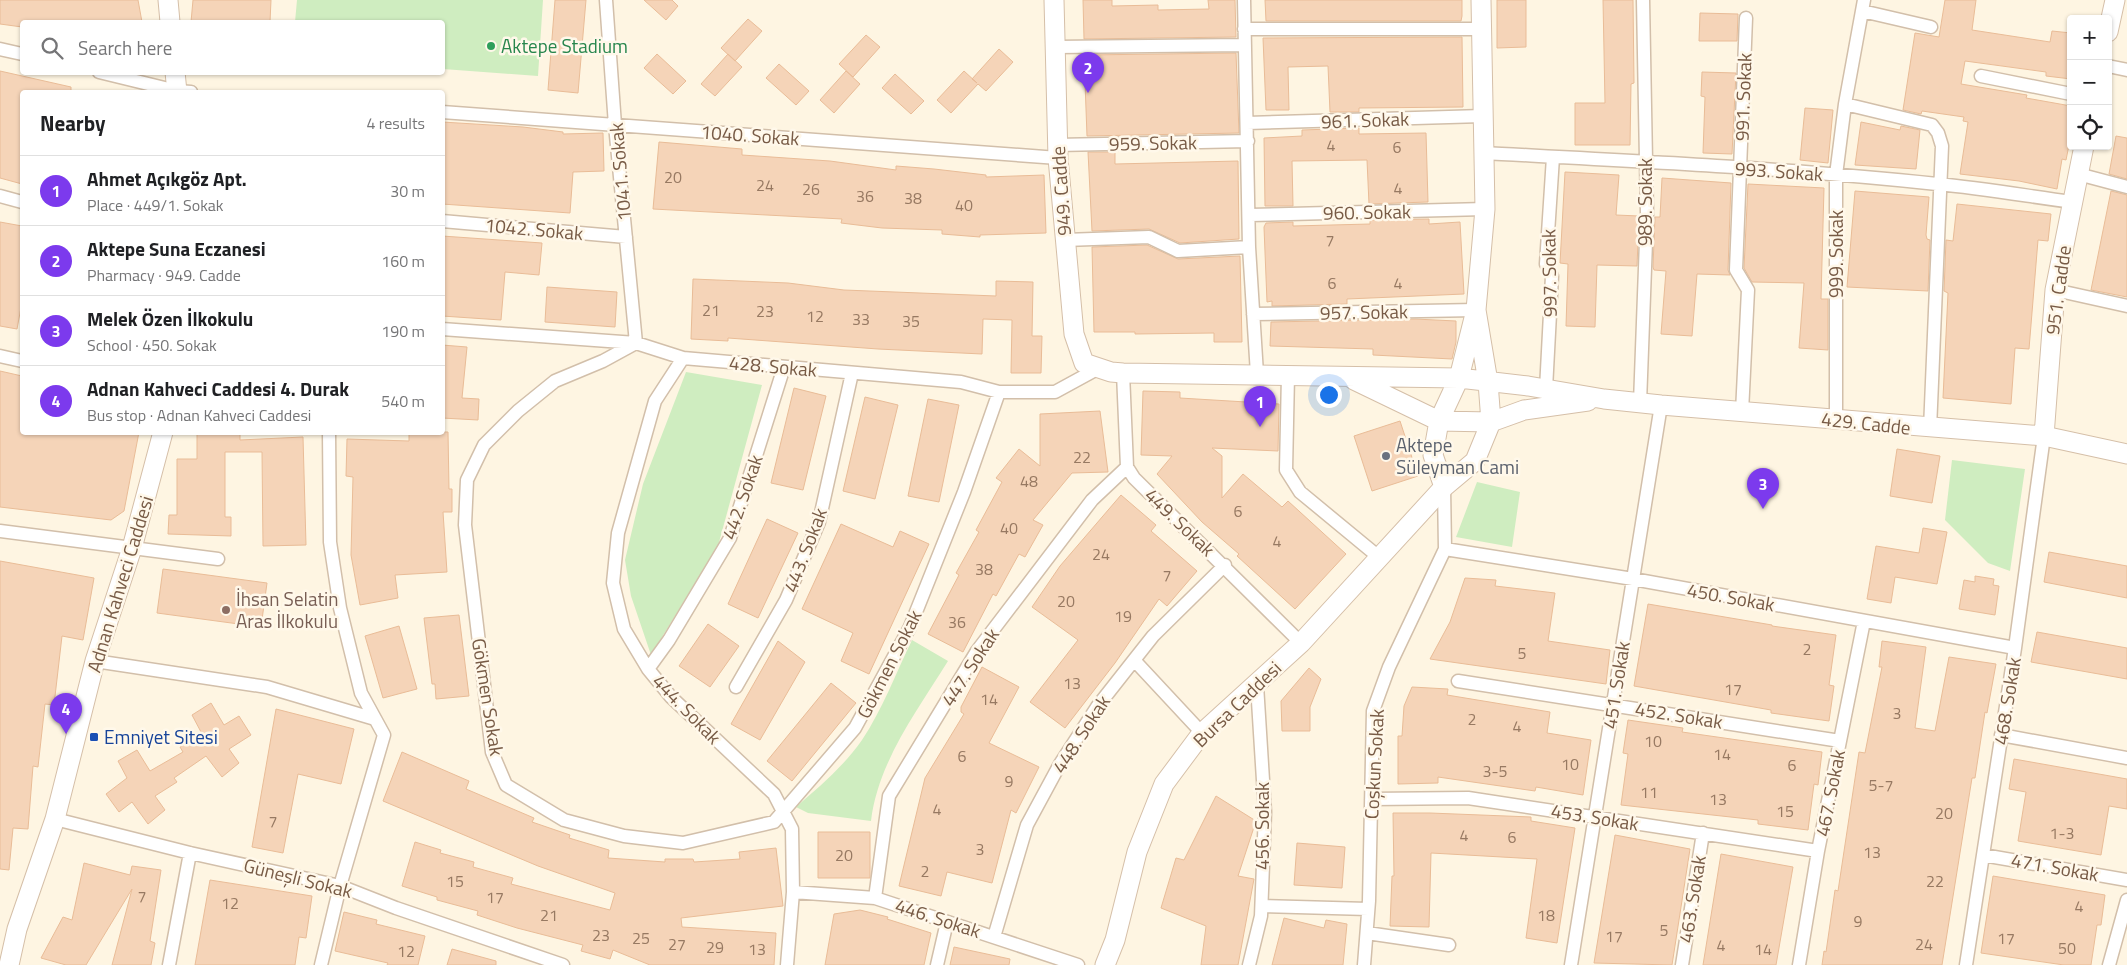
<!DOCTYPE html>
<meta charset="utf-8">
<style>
:root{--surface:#fff;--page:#f2f2f2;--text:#202124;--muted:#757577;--line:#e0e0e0;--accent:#7c3aed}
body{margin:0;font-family:"Titillium Web",sans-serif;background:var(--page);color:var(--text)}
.controls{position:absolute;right:15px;top:15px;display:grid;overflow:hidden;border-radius:5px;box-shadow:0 1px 4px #0004}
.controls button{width:45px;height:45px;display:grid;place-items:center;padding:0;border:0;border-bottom:1px solid var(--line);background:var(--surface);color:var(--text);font:25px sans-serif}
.you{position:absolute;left:1328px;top:394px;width:18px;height:18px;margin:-12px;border:4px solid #fff;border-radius:50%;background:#1a73e8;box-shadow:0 0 0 8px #1a73e833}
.badge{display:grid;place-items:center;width:32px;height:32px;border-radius:50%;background:var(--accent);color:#fff;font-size:16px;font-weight:700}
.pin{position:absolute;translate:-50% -41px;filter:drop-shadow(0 1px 2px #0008)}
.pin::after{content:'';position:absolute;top:26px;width:18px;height:15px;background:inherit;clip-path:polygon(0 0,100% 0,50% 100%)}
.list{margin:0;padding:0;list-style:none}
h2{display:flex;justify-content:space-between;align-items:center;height:65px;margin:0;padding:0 20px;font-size:21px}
h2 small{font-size:16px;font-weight:400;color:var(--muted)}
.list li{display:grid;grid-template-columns:32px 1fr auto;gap:15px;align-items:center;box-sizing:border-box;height:70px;padding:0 20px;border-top:1px solid var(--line)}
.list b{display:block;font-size:19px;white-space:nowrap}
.list p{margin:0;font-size:16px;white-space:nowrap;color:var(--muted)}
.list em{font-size:16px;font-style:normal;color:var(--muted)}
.icon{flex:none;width:28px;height:28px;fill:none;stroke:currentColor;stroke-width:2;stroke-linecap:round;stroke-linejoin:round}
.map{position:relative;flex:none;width:2127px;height:965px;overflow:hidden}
.search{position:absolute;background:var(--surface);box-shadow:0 1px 4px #0004;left:20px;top:20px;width:425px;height:55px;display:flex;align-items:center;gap:12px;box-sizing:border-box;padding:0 18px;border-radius:5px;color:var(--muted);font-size:19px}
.panel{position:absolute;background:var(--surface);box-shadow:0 1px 4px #0004;left:20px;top:90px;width:425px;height:345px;border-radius:5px}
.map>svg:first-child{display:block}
.green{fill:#cfedc0}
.building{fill:#f5d4b8;stroke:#e9bc97}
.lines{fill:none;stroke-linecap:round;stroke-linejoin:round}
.street-casing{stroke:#d2bfaa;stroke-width:15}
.secondary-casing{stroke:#d5bfa8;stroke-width:21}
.street{stroke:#fff;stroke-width:12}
.secondary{stroke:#fff;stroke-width:19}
.leisure-dot{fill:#2e9e5b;stroke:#fff8ea;stroke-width:2}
.worship-dot{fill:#6b7280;stroke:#fff8ea;stroke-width:2}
.education-dot{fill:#8d6e63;stroke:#fff8ea;stroke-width:2}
.transit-dot{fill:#1a4fb4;stroke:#fff8ea;stroke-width:2}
.labels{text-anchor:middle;stroke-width:5;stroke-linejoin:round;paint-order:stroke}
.number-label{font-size:16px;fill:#977962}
.leisure-label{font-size:19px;fill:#27864d;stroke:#fff8ea;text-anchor:start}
.street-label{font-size:19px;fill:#785b46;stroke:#fff8ea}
.worship-label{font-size:19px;fill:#5b616d;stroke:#fff8ea;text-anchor:start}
.education-label{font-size:19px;fill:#785e54;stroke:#fff8ea;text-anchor:start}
.transit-label{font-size:19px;fill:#164399;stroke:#fff8ea;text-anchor:start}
</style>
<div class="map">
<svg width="2127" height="965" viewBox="0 0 2127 965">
<rect width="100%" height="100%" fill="#fef5e2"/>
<path class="green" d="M297 0H543L538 76 443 69 442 22H295Z
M686 372 762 385 718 546 651 655 631 596 625 560 643 484Z
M1952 460 2025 469 2010 571 1988 563 1945 520Z
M1477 482 1520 492 1512 547 1456 537Z
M912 640 948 661C917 711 878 762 871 821L808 813 796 807C819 787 844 766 862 740 882 710 896 673 912 640Z"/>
<path class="building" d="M0 0H138L142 22H22V27L0 24Z
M193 0H271L270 22H191Z
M555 0H586L578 93 548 90Z
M644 0H672L678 6 666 20Z
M1083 0H1112V6L1158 5V10L1209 9 1208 0H1235L1236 37 1084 39Z
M1265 0H1462V16L1461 21H1266Z
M1497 0H1526V47L1497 48Z
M1603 0H1633L1634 83 1631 84 1630 145H1575V103H1605Z
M1945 0H1976L1972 30 2050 42 2052 31 2071 33V79L2046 76V72L1965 61 1961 84 2027 95 2026 98 2071 106V135L2066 160 2062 159 2057 189 2019 181 1960 174 1968 122 1963 121 1964 117 1922 111 1921 114 1903 110 1915 33 1939 37Z
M1700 13 1738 14 1737 41H1699Z
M748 19 762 31 735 61 721 48Z
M866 35 880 47 853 77 839 64Z
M1462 37 1463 107 1359 108V112H1330L1328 66 1288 67 1289 110H1266L1263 38Z
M999 49 1013 62 986 91 978 84 951 113 937 100 964 71 977 83 972 79Z
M1236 53 1239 133 1087 136 1084 55Z
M657 54 686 81 673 94 644 68Z
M728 54 742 67 715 96 701 84Z
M779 64 809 91 796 105 766 78Z
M0 71 71 87V92H22V184L0 178Z
M846 71 860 84 834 113 820 100Z
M1702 72 1736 73 1732 154 1703 153 1705 97 1701 96Z
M895 74 924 101 911 114 882 88Z
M1805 108 1833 110 1828 163 1800 160Z
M442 122 523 127 563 132V134L603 133 604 171 573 172 570 213 442 204Z
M1861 122 1900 130 1901 126 1920 130 1916 169 1855 165Z
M1359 128V134L1426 133 1428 202 1369 204 1367 160 1292 161 1293 206H1265L1264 138 1302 136V130Z
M2116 136 2127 138V179L2109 174Z
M659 142 742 149V155L830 161 896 170V166L934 169 986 175V177L1044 175 1046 233 980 235V237L942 234V230L882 228 841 223 842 219 653 209Z
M1088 152H1115V164L1238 161 1239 239 1180 243 1149 229 1092 231Z
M1565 172 1619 175 1616 215 1639 216 1637 266 1597 265 1595 327 1566 326 1568 264 1560 263Z
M1662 178 1731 183 1728 270 1730 275 1697 274 1692 336 1661 334 1666 271 1654 270 1653 267 1655 217H1660Z
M1748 184 1824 188 1821 299H1828V350L1799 348 1804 283 1752 282 1744 268Z
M1855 191 1929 197 1926 235 1927 239 1930 240 1928 291 1847 287Z
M2111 191 2127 195V297L2091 290Z
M1957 204 2051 214 2048 241 2038 240 2029 349 2015 348 2011 404 1943 398 1948 293 1944 291 1946 240 1953 241Z
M1429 219V224L1460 222 1464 294 1347 299V304L1272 306V301L1267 302 1264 227 1266 223 1293 222V226L1370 224V220Z
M0 222 22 226V302L17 329 0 326Z
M442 236 542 243 539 275 505 272 501 320 442 316Z
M1147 245 1178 259 1240 256 1242 342H1214V333L1135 334V332H1094L1092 247Z
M693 279 788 283 844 290 996 296V281L1033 282 1032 336H1042L1041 373H1011L1012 320 983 319 982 354 878 349 728 338V341L691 339Z
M547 287 617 292 615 327 545 322Z
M1415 319 1456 321V342L1452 359 1373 355V349L1270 346 1271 322Z
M442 345 467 347 462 398 479 399 478 420 442 418Z
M0 371 22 376V432H139L124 511 111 520 0 507Z
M794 388 826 396 803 490 771 483Z
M1143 391 1180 392V398L1279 404 1278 451 1212 448 1222 456V498L1243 474 1282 507 1288 501 1346 554 1295 609 1237 556 1239 554 1202 522 1157 474 1172 456 1141 455Z
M865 397 898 405 875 499 843 491Z
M928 399 959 405 939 502 908 496Z
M1100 411 1108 472 1072 473 1033 520 1043 525 1025 557 1019 554 996 596 993 594 963 652 928 634 959 575 956 573 979 532 976 530 1002 482 996 478 1019 449 1040 466V414Z
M1400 421 1418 476 1372 491 1354 436Z
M197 432H240V440L303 437 306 545 263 546 262 452H225V517H231V536L168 534 169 515H177V459H197Z
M409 432H448L449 489H452V512H443L447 572 395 575 398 598 360 605 351 555 353 477 346 476 347 439 409 441Z
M1897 449 1940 456 1932 503 1890 496Z
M1121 495 1156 525 1151 531 1197 571 1167 606 1159 599 1115 663 1065 728 1030 702 1078 640 1032 607 1060 566Z
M767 519 798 533 758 618 728 604Z
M841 524 893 547 900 531 929 544 869 674 841 661 853 633 802 609Z
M1923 528 1947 532 1937 584 1895 577 1891 603 1867 599 1876 546 1919 553Z
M2049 552 2127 566V598L2044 582Z
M0 561 94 578 83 640 62 636 54 705 45 704 38 767 33 766 28 829 13 828 9 870 0 869Z
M163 569 267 583 261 627 157 613Z
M1975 576 1994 579 1993 585 1999 586 1995 615 1959 609 1964 580 1975 582Z
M1465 578 1496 580 1495 586 1555 593 1548 641 1610 650 1606 684 1430 659 1450 622Z
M1648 604 1772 625V626L1836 635 1829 685 1834 686 1829 721 1771 713V710L1634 686Z
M459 615 469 696 436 699 435 684H432L424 618Z
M708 624 739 646 710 687 679 666Z
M399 626 417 689 383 698 365 636Z
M2037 632 2127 648V679L2031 662Z
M778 641 805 662 760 740 731 724Z
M1882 641 1926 647 1915 728 1935 731 1949 657 1996 664 1987 713 1985 712 1975 778H1972L1942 965H1822L1824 951 1826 952 1835 890 1838 891 1859 752 1865 753 1882 667H1879Z
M982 667 1019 687 989 743 1039 767 1016 813 1011 810 992 883 947 872 941 896 899 886 925 778 964 714 961 712V707Z
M1309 668 1321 679 1310 707V731H1282L1281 701Z
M831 683 856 703 792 781 767 761Z
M1412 687 1448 689 1447 695 1550 712 1547 733 1591 740 1583 795 1536 787 1535 791 1438 777V783L1398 784V736H1402L1404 706Z
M211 703 224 725 239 716 251 735 229 749 239 763 222 777 206 756 174 778 177 782 155 796 165 810 148 824 132 802 119 812 106 794 127 778 118 761 137 750 150 771 183 752 180 747 201 732 192 715Z
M276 709 354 729 341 784 298 774 283 853 252 847Z
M1628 720 1683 728 1682 732 1822 752 1818 785 1814 784 1808 830 1758 824V820L1621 805 1628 754 1623 753Z
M402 752 469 781 466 789 534 818 532 822 570 835 569 838 609 850 608 858 665 862V859H693L694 862 740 859 739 852 776 848 783 906 681 918 682 927 776 933 774 965H650L613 950 610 959 581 951 583 945 517 928 477 915 478 911 437 900V897L402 886 415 842 441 850 440 853 474 862 473 867 513 878 511 884 610 910 615 893 538 866 383 801Z
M2014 759 2127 779V809L2109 806 2101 855 2018 841 2026 792 2009 789Z
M1216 796 1256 821 1238 876 1254 879 1238 965H1201L1206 926 1161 908 1176 858 1184 860Z
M1393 813H1430L1531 817V821L1575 828 1557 943 1526 938 1537 859 1431 853 1429 927 1390 926 1392 876H1394Z
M818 832H870V878H818Z
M1615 835 1690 849 1672 965 1594 963Z
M1297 843 1345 847 1342 888 1294 885Z
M1721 854 1793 867 1776 965H1703Z
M84 863 130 875 132 866 161 870 150 941 155 943 151 965H112L132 889 86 965H66L41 958 63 917 72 920Z
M1993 876 2105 895 2101 925H2097L2091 965H2064L1981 953Z
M210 880 312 896 306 938 299 937 295 965H195Z
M860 910 888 917 887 919 931 933 924 965H825L834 914Z
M344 912 377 920 376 924 425 936 418 965H387L388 963 335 951Z
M1284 918 1324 928 1326 920 1347 924 1343 965H1272Z
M954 947 1010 959 1009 965H950Z
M452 949 496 961V965H447Z"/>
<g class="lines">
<g class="street-casing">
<path id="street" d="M606 0 615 125 636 343 603 361 555 381 518 411 484 445 467 480 465 525 492 752 506 785 564 820 624 836 683 843 774 822 855 728 910 627 964 492 999 392
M1244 0 1249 247 1257 374
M1862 11 1931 27
M1244 29H1481
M1055 47 1245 45
M0 49 22 54
M2108 66 2127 70
M99 72 177 91 191 92
M1981 76 2071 94
M1845 104 1932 125 1938 133 1942 146 1930 429
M442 112 1058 158
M1247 123 1483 116
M1057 145 1248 141
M1484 153C1635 161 1787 168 1937 184 1982 188 2027 196 2072 202
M2078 174 2127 187
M0 196 22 202
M1250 215 1485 209
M442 221 626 237
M1065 240 1149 237 1178 251 1249 247
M2055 290 2127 306
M1253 314 1476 310
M442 329 636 343 683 358 961 382 999 392H1055L1099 368
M0 356 22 361
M683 358 655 401 618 533 613 583 624 629 648 669 671 697 774 794 792 829 793 892 787 965
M1123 373 1127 467 1134 478 1301 643
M1288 375 1286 470 1300 492 1380 558
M1546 389 1552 276 1546 264 1553 157
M1640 403 1647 214 1643 0
M1742 412 1748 290 1736 270 1746 18
M1836 419V175L1845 104 1864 0
M0 531 218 559
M1445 549 1633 579 2015 648
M1134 660 1202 733
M95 661 267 687 375 719
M648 669 669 640 730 538 784 367
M1458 681 1840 741
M736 687 786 600 819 522 852 373
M2001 735 2127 758
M1371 799 1468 798 1818 851
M55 819 190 853 340 886 396 908 563 965
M1983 855 2127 880
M793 892 875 898 1078 965
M875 898 889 796 977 651 1092 500 1127 467
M1262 906 1368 909
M1367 933 1449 945
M994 937 1027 825 1060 764 1097 707 1134 660 1153 636 1225 565
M169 965 190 853
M321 965 340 886 384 735 361 693 340 608 330 542 329 432
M937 965 947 922
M1249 965 1261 916 1265 812 1257 685
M1364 965 1369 901 1373 711 1389 667 1445 549 1444 487
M1571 965 1661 405
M1682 965 1703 833
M1799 965 1818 851 1864 621
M1966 965 2015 648 2044 436
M2109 965 2127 900"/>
</g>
<g class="secondary-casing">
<path id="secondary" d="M168 0 170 22
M1054 0 1058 158 1074 334 1084 363 1111 372 1123 373 1459 378 1528 386 1604 399 1661 405 2044 436 2127 454
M2108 32 2115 0
M175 72 177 92
M1354 380 1439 421 1491 422 1524 410 1588 401
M2044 436 2055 290 2084 146
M1444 487 1433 455 1439 421 1459 378 1476 310 1485 209 1481 0
M9 965 17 929 55 819 95 661 132 548 163 432
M1105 965 1115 940 1137 852 1164 784 1202 733 1301 643 1444 487 1475 461 1491 422 1488 382 1476 310"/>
</g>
<use href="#street" class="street"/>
<use href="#secondary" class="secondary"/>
</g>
<circle class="leisure-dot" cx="491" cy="46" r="5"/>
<circle class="worship-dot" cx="1386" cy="456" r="5"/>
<circle class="education-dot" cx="226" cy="610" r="5"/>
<rect class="transit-dot" x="89" y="732" width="10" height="10" rx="2.5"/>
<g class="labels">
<g class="number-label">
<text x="1331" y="151">4</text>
<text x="1397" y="153">6</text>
<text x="673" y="183">20</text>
<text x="765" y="191">24</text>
<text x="1398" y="194">4</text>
<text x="811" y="195">26</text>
<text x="865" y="202">36</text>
<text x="913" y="204">38</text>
<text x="964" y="211">40</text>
<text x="1330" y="246">7</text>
<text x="1332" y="289">6</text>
<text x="1398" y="289">4</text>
<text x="711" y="316">21</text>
<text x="765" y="317">23</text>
<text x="815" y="322">12</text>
<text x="861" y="325">33</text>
<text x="911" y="327">35</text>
<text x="1082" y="463">22</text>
<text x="1029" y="487">48</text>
<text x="1238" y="517">6</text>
<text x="1009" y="534">40</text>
<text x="1277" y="547">4</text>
<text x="1101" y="560">24</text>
<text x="984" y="575">38</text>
<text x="1167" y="581">7</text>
<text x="1066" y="607">20</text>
<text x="1123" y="622">19</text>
<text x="957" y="628">36</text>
<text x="1807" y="655">2</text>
<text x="1522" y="659">5</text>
<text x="1072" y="689">13</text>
<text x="1733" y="695">17</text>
<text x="989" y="705">14</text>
<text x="1897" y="719">3</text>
<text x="1472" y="725">2</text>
<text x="1517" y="732">4</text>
<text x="1653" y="747">10</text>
<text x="1722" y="760">14</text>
<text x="962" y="762">6</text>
<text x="1570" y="770">10</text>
<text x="1792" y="771">6</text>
<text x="1495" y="777">3-5</text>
<text x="1009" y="787">9</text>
<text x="1881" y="791">5-7</text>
<text x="1649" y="798">11</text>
<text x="1718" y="805">13</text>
<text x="937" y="815">4</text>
<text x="1785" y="817">15</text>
<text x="1944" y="819">20</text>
<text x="273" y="827">7</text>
<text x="2062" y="839">1-3</text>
<text x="1464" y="841">4</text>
<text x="1512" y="843">6</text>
<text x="980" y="855">3</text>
<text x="1872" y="858">13</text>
<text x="844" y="861">20</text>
<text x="925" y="877">2</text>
<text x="455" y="887">15</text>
<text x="1935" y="887">22</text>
<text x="142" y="902">7</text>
<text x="495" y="903">17</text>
<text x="230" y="909">12</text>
<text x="2079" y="912">4</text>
<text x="549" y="921">21</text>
<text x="1546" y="921">18</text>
<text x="1858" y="927">9</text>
<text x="1664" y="936">5</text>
<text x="601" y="941">23</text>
<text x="1614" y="942">17</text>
<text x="641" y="944">25</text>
<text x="2006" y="944">17</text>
<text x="677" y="950">27</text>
<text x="1924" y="950">24</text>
<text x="1721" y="951">4</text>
<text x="715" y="953">29</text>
<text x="2067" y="954">50</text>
<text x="757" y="955">13</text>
<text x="1763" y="955">14</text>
<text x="406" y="957">12</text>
</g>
<g class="leisure-label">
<text x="501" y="53">Aktepe Stadium</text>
</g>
<g class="street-label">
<text transform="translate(1743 97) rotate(-88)" y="7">991. Sokak</text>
<text transform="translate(1365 120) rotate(-2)" y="7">961. Sokak</text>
<text transform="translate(750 135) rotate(4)" y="7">1040. Sokak</text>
<text transform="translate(1153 143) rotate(-1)" y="7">959. Sokak</text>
<text transform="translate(1779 171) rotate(4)" y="7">993. Sokak</text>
<text transform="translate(620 172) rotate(-95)" y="7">1041. Sokak</text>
<text transform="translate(1061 191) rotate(-94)" y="7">949. Cadde</text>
<text transform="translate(1645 202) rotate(-90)" y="7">989. Sokak</text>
<text transform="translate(1367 212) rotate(-1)" y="7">960. Sokak</text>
<text transform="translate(534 229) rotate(5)" y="7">1042. Sokak</text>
<text transform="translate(1836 254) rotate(-90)" y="7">999. Sokak</text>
<text transform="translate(1549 273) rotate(-91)" y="7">997. Sokak</text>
<text transform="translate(2058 290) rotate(-82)" y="7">951. Cadde</text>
<text transform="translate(1364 312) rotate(-1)" y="7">957. Sokak</text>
<text transform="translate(773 366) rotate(5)" y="7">428. Sokak</text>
<text transform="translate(1866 423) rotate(6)" y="7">429. Cadde</text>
<text transform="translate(742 497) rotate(-71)" y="7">442. Sokak</text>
<text transform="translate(1180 522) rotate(44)" y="7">449. Sokak</text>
<text transform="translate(805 550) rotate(-69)" y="7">443. Sokak</text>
<text transform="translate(120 584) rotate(-73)" y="7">Adnan Kahveci Caddesi</text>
<text transform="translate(1731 597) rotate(10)" y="7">450. Sokak</text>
<text transform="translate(889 664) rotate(-63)" y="7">Gökmen Sokak</text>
<text transform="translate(970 667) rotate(-57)" y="7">447. Sokak</text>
<text transform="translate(1616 685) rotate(-81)" y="7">451. Sokak</text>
<text transform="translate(488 697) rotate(81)" y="7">Gökmen Sokak</text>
<text transform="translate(2007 701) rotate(-81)" y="7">468. Sokak</text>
<text transform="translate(1237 704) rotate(-44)" y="7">Bursa Caddesi</text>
<text transform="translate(687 709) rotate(46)" y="7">444. Sokak</text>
<text transform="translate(1679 715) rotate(9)" y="7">452. Sokak</text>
<text transform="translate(1081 734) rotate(-57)" y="7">448. Sokak</text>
<text transform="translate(1374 764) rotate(-87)" y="7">Coşkun Sokak</text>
<text transform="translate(1830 793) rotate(-79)" y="7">467. Sokak</text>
<text transform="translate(1595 817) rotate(9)" y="7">453. Sokak</text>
<text transform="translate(1262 826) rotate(-90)" y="7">456. Sokak</text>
<text transform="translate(2055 867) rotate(10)" y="7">471. Sokak</text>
<text transform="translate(298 878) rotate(14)" y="7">Güneşli Sokak</text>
<text transform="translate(1692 899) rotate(-81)" y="7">463. Sokak</text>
<text transform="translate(938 918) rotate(18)" y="7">446. Sokak</text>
</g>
<g class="worship-label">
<text x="1396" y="452">Aktepe<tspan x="1396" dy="22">Süleyman Cami</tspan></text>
</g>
<g class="education-label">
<text x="236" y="606">İhsan Selatin<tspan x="236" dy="22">Aras İlkokulu</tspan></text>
</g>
<g class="transit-label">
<text x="104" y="744">Emniyet Sitesi</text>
</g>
</g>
</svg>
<div class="controls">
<button>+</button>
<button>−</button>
<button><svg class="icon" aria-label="locate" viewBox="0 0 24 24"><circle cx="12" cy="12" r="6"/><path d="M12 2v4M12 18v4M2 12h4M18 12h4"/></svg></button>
</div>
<div class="you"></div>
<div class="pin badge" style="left:1260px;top:427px">1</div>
<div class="pin badge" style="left:1088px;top:93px">2</div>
<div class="pin badge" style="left:1763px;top:509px">3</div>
<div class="pin badge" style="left:66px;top:734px">4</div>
<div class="search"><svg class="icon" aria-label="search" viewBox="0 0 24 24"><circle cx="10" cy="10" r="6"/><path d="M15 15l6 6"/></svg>Search here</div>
<section class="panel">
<h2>Nearby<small>4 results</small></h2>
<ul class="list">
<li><span class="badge">1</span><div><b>Ahmet Açıkgöz Apt.</b><p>Place · 449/1. Sokak</p></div><em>30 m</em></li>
<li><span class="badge">2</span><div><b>Aktepe Suna Eczanesi</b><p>Pharmacy · 949. Cadde</p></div><em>160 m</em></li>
<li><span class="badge">3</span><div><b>Melek Özen İlkokulu</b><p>School · 450. Sokak</p></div><em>190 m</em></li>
<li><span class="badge">4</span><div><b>Adnan Kahveci Caddesi 4. Durak</b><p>Bus stop · Adnan Kahveci Caddesi</p></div><em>540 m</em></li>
</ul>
</section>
</div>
